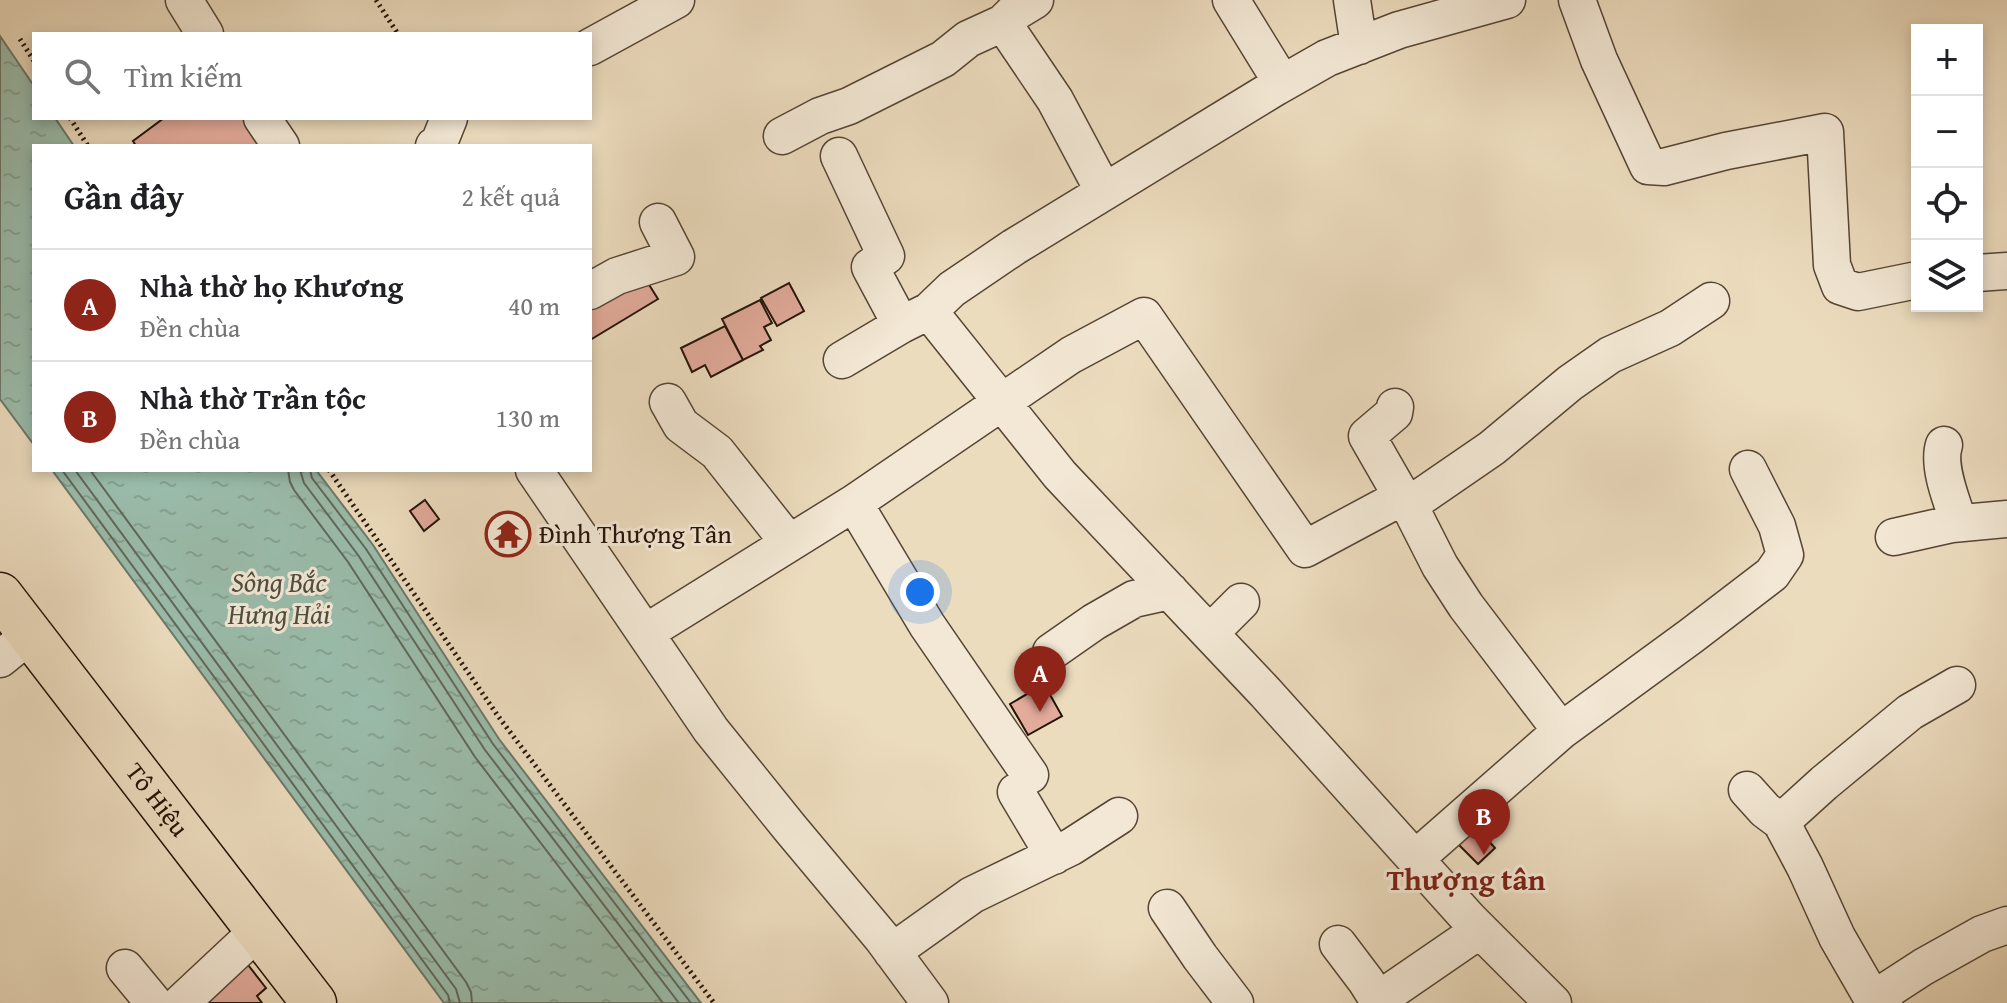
<!DOCTYPE html>
<html lang="vi">
<meta charset="utf-8">
<style>
:root{--surface:#fff;--page:#f2f2f2;--text:#202124;--muted:#757577;--line:#e0e0e0;--accent:#8f2418}
body{margin:0;font-family:"Gentium Book Plus",serif;background:var(--page);color:var(--text)}
.controls{position:absolute;right:24px;top:24px;display:grid;overflow:hidden;border-radius:0px;box-shadow:0 4px 12px #0003}
.controls button{width:72px;height:72px;display:grid;place-items:center;padding:0;border:0;border-bottom:2px solid var(--line);background:var(--surface);color:var(--text);font:40px sans-serif}
.you{position:absolute;left:920px;top:592px;width:28px;height:28px;margin:-20px;border:6px solid #fff;border-radius:50%;background:#1a73e8;box-shadow:0 0 0 12px #1a73e833}
.badge{display:grid;place-items:center;width:52px;height:52px;border-radius:50%;background:var(--accent);color:#fff;font-size:26px;font-weight:700}
.pin{position:absolute;translate:-50% -66px;filter:drop-shadow(0 2px 4px #0008)}
.pin::after{content:'';position:absolute;top:42px;width:28px;height:24px;background:inherit;clip-path:polygon(0 0,100% 0,50% 100%)}
.list{margin:0;padding:0;list-style:none}
h2{display:flex;justify-content:space-between;align-items:center;height:104px;margin:0;padding:0 32px;font-size:34px}
h2 small{font-size:26px;font-weight:400;color:var(--muted)}
.list li{display:grid;grid-template-columns:52px 1fr auto;gap:24px;align-items:center;box-sizing:border-box;height:112px;padding:0 32px;border-top:2px solid var(--line)}
.list b{display:block;font-size:30px;white-space:nowrap}
.list p{margin:0;font-size:26px;white-space:nowrap;color:var(--muted)}
.list em{font-size:26px;font-style:normal;color:var(--muted)}
.icon{flex:none;width:44px;height:44px;fill:none;stroke:currentColor;stroke-width:2;stroke-linecap:round;stroke-linejoin:round}
.map{position:relative;flex:none;width:2007px;height:1003px;overflow:hidden}
.search{position:absolute;background:var(--surface);box-shadow:0 4px 12px #0003;left:32px;top:32px;width:560px;height:88px;display:flex;align-items:center;gap:20px;box-sizing:border-box;padding:0 28px;border-radius:0px;color:var(--muted);font-size:30px}
.panel{position:absolute;background:var(--surface);box-shadow:0 4px 12px #0003;left:32px;top:144px;width:560px;height:328px;border-radius:0px}
.map>svg:first-child{display:block}
.water{fill:url(#water-ripples);stroke:#6b7869;stroke-width:2}
.lines{fill:none;stroke-linecap:round;stroke-linejoin:round}
.shore{stroke:#5f6859;stroke-width:2}
.building{fill:#e2ab9b;stroke:#241307;stroke-width:2}
.minor-casing{stroke:#564535;stroke-width:39}
.major-casing{stroke:#241307;stroke-width:47}
.path{stroke:#241307;stroke-width:5;stroke-dasharray:2 4;stroke-linecap:butt}
.minor{stroke:#f3e8d5;stroke-width:36}
.major{stroke:#ecdcbe;stroke-width:44}
.labels{text-anchor:middle;stroke-width:6;stroke-linejoin:round;paint-order:stroke}
.poi-label{font-size:26px;fill:#241307;stroke:#f3e8d5;text-anchor:start}
.street-label{font-size:26px;fill:#241307;stroke:#f3e8d5}
.water-label{font-size:28px;font-style:italic;fill:#4d4e40;stroke:#f3e8d5}
.quarter-label{font-size:30px;font-weight:bold;fill:#7a1f14;stroke:#f3e8d5}
</style>
<div class="map">
<svg width="2007" height="1003" viewBox="0 0 2007 1003">
<defs>
<pattern id="water-ripples" width="26" height="14" patternUnits="userSpaceOnUse" patternTransform="scale(2)"><rect width="26" height="14" fill="#9abcab"/><path d="M2 4q2-2 4 0t4 0M15 11q2-2 4 0t4 0" fill="none" stroke="#85a192"/></pattern>
</defs>
<rect width="100%" height="100%" fill="#ecdcbe"/>
<filter id="stains"><feTurbulence type="fractalNoise" baseFrequency=".0025" numOctaves="4"/><feColorMatrix values="0 0 0 0 .2 0 0 0 0 .09 0 0 0 0 .02 0 0 0 .5 -.17"/></filter>
<radialGradient id="worn" r=".72"><stop offset=".6" stop-color="#630" stop-opacity="0"/><stop offset="1" stop-color="#630" stop-opacity=".3"/></radialGradient>
<path class="water" d="M0 36 34 86V118H55L74 146H34V445L0 399Z
M52 470H316L373 545 499 739 701 1003H444Z"/>
<g class="lines">
<path class="shore" d="M62 470 448 995 450 1003
M75 470 456 989 460 1003
M90 470 466 982 471 992 472 1003
M288 470 290 482 294 490 348 562 475 757 663 1003
M300 470 304 483 358 555 485 750 679 1003
M310 470 312 478 366 549 493 744 691 1003"/>
</g>
<path class="building" d="M164 118H251L272 146H136L133 141Z
M641 272 658 299 590 340V303Z
M789 283 804 311 777 326 761 298Z
M760 300 772 323 764 327 771 340 760 346 763 350 743 360 722 319Z
M725 326 743 360 711 377 705 365 692 372 681 348Z
M425 500 439 519 424 531 410 511Z
M1044 684 1062 716 1028 735 1010 704Z
M1476 827 1495 848 1478 864 1458 844Z
M245 961 266 988 257 996 262 1003H201Z"/>
<g class="lines">
<g class="minor-casing">
<path id="minor" d="M184 0 205 34
M1231 0 1282 83
M1352 0 1359 46
M1507 0 1399 30 1327 58 1276 87 1014 247 952 289 929 311 1060 475 1265 692 1469 919 1553 1003
M1577 0 1599 60 1648 166 1664 167 1726 151 1825 132 1832 265 1840 286 1858 292 1917 280
M1003 23 1012 14 1035 0
M590 47 676 0
M262 118 281 146
M782 136 820 116 849 106 943 59 968 39 1003 23 1055 100 1104 192
M434 146 439 143 449 118
M839 156 886 256 870 267 901 325 929 311
M1977 273 2007 271
M590 291 617 276 676 257 658 222
M842 360 901 325
M668 402 681 425 717 452 789 543
M1395 407 1394 413 1367 436 1402 497
M1944 445C1937 466 1952 502 1959 523
M534 470 711 730 790 828 882 938 930 1003
M854 503 927 625 1030 775
M1409 505 1492 448 1570 383 1610 355 1670 328 1711 301
M1894 537 1952 524 2007 519
M645 633 854 503 1071 355 1144 316 1305 549 1402 497 1409 505 1440 566 1466 606 1561 731 1415 859
M1210 633 1241 602
M1051 652 1094 622 1134 599 1170 591
M0 659 31 634
M1561 731 1691 636 1772 574 1785 555 1777 526 1748 469
M1747 790 1765 810 1781 822
M1016 792 1054 856
M1167 908 1200 957 1235 1003
M1338 944 1366 981 1378 1000 1480 930
M892 952 972 895 1071 847 1119 816
M125 968 154 1003
M181 1003 259 930
M1875 1003 1837 937 1805 867 1781 822 1824 783 1910 712 1957 685
M1881 1003 1889 989 1923 967 1982 934 2007 925"/>
</g>
<g class="major-casing">
<g id="major">
<path id="s1" d="M0 595 314 1003"/>
</g>
</g>
<path class="path" d="M376 0 398 34
M20 39 34 61
M70 118 88 146
M329 470 498 716 714 1003"/>
<use href="#minor" class="minor"/>
<use href="#major" class="major"/>
</g>
<defs>
<g id="temple-ring" transform="scale(2.3)"><circle r="9.5" fill="#f3e8d5" stroke="#8f2418" stroke-width="1.5"/><path d="M0-6L5-2H3V0L6.5 2.5H4V6H1.5V3h-3V6H-4V2.5H-6.5L-3 0V-2H-5Z" fill="#8f2418"/></g>
</defs>
<g fill-rule="evenodd">
<use href="#temple-ring" x="508" y="534"/>
</g>
<g class="labels">
<g class="poi-label">
<text x="539" y="543">Đình Thượng Tân</text>
</g>
<g class="street-label">
<text dy="9" stroke="none"><textPath href="#s1" startOffset="258">Tô Hiệu</textPath></text>
</g>
<g class="water-label">
<text x="279" y="592">Sông Bắc<tspan x="279" dy="32">Hưng Hải</tspan></text>
</g>
<g class="quarter-label">
<text x="1466" y="890">Thượng tân</text>
</g>
</g>
<rect width="100%" height="100%" filter="url(#stains)"/>
<rect width="100%" height="100%" fill="url(#worn)"/>
</svg>
<div class="controls">
<button>+</button>
<button>−</button>
<button><svg class="icon" aria-label="locate" viewBox="0 0 24 24"><circle cx="12" cy="12" r="6"/><path d="M12 2v4M12 18v4M2 12h4M18 12h4"/></svg></button>
<button><svg class="icon" aria-label="layers" viewBox="0 0 24 24"><path d="M12 4l9 5-9 5-9-5zM3 14l9 5 9-5"/></svg></button>
</div>
<div class="you"></div>
<div class="pin badge" style="left:1040px;top:712px">A</div>
<div class="pin badge" style="left:1484px;top:855px">B</div>
<div class="search"><svg class="icon" aria-label="search" viewBox="0 0 24 24"><circle cx="10" cy="10" r="6"/><path d="M15 15l6 6"/></svg>Tìm kiếm</div>
<section class="panel">
<h2>Gần đây<small>2 kết quả</small></h2>
<ul class="list">
<li><span class="badge">A</span><div><b>Nhà thờ họ Khương</b><p>Đền chùa</p></div><em>40 m</em></li>
<li><span class="badge">B</span><div><b>Nhà thờ Trần tộc</b><p>Đền chùa</p></div><em>130 m</em></li>
</ul>
</section>
</div>
